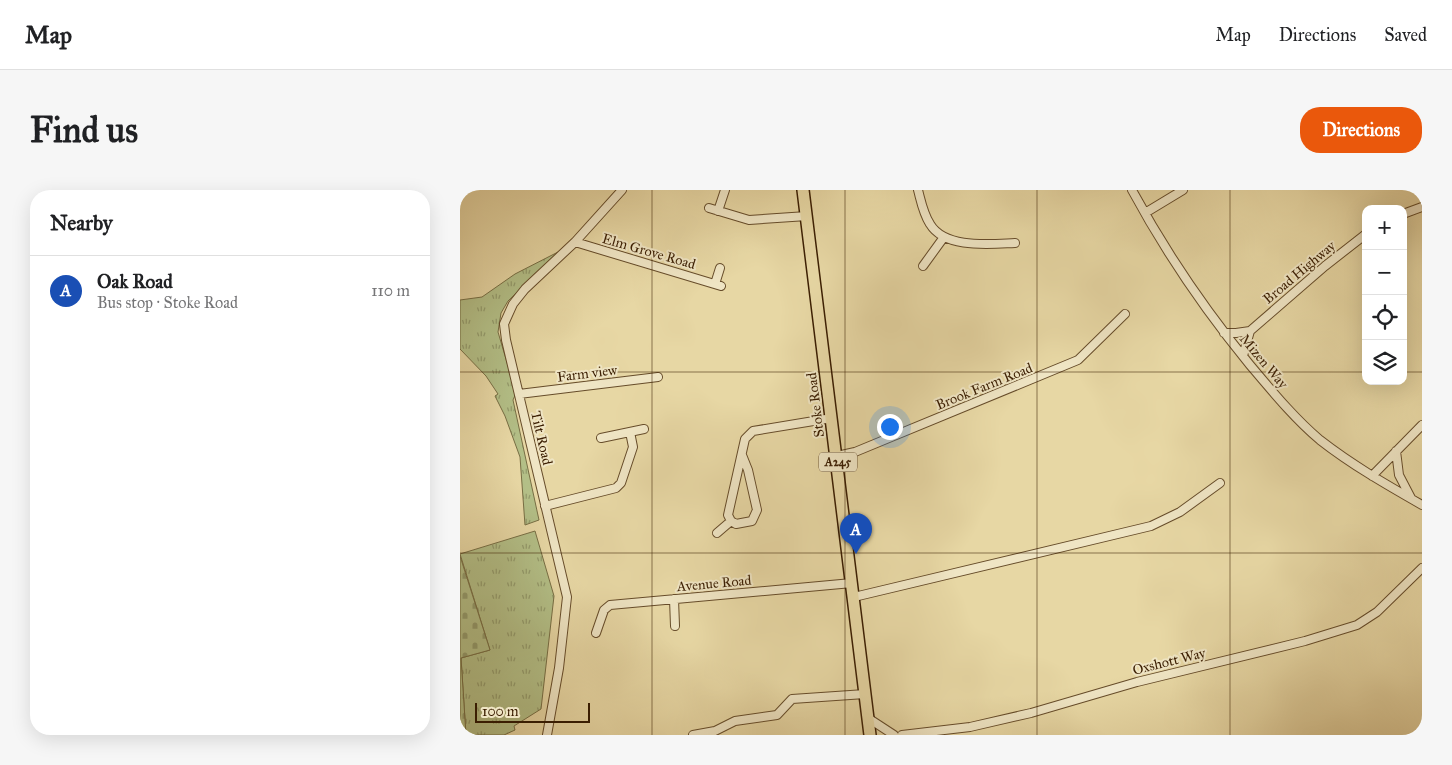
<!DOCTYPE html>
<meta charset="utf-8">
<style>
:root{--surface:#fff;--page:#f6f6f6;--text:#202124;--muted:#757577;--line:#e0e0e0;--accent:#ea580c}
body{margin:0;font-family:"IM FELL Great Primer",serif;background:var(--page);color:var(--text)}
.controls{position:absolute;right:15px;top:15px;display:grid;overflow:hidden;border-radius:10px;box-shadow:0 5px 20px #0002}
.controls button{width:45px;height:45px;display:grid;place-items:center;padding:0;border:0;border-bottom:1px solid var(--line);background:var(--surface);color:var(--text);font:25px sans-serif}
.scale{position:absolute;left:15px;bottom:12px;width:115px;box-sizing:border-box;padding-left:5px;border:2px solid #3b1e02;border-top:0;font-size:14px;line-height:18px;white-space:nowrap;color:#3b1e02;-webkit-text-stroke:4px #efe5c4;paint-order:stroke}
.you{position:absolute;left:429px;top:236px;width:18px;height:18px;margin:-12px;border:4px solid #fff;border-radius:50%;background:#1a73e8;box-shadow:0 0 0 8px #1a73e833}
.badge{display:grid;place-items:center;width:32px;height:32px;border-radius:50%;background:var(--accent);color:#fff;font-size:16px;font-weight:700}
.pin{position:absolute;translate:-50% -41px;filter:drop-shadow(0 1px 2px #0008)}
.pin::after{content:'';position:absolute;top:26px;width:18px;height:15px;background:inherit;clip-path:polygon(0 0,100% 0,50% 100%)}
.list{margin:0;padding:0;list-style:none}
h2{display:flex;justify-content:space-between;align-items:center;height:65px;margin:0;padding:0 20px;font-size:21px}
h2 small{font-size:16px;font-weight:400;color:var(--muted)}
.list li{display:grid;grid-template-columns:32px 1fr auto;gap:15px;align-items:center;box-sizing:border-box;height:70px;padding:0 20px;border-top:1px solid var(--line)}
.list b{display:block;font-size:19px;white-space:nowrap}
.list p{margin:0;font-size:16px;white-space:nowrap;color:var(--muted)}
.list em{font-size:16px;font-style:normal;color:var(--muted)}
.icon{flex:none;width:28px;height:28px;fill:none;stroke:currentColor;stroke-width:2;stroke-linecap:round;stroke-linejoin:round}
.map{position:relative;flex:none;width:962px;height:545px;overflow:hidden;border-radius:20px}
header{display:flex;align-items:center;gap:30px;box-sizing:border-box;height:70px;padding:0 25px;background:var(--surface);border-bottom:1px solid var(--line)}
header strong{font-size:24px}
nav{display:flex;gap:28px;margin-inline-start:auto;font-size:18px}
.intro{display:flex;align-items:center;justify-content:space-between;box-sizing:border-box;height:120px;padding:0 30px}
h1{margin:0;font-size:35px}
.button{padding:12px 22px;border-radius:20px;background:var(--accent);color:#fff;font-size:18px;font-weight:700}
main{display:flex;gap:30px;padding:0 30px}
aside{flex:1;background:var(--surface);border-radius:20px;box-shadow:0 5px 20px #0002}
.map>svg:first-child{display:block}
.grass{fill:url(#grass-tufts);stroke:#776e44}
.cemetery{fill:url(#cemetery-stones);stroke:#776e44}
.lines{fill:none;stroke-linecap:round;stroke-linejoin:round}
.minor-casing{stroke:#664c2a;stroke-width:10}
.primary-casing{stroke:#3b1e02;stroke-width:14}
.minor{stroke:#efe5c4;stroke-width:8}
.primary{stroke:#e7d7a4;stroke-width:11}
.grid{fill:none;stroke:#3b1e02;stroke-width:1;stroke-opacity:0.55}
.labels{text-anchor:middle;stroke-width:4;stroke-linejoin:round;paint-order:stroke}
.shield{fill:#efe5c4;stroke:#715a3c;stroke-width:1}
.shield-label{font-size:12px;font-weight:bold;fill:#3b1e02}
.street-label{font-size:14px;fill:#3b1e02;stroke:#efe5c4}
</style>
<header>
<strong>Map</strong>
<nav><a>Map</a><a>Directions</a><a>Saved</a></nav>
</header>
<div class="intro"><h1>Find us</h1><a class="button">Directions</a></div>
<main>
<aside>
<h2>Nearby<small></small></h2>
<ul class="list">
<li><span class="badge" style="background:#1a4fb4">A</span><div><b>Oak Road</b><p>Bus stop · Stoke Road</p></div><em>110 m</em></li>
</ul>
</aside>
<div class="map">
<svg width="962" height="545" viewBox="0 0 962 545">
<defs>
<pattern id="grass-tufts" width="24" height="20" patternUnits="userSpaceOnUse" patternTransform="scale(1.25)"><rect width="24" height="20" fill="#b3bf87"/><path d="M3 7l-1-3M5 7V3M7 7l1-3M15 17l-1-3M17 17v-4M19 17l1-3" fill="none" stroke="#939b6c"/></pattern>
<pattern id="cemetery-stones" width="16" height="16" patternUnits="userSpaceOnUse" patternTransform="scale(1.25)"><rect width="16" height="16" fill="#b3bf87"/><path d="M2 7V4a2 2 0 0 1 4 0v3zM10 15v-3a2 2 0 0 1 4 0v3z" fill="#939b6c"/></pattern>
</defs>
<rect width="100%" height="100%" fill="#e7d7a4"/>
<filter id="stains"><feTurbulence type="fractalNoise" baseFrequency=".004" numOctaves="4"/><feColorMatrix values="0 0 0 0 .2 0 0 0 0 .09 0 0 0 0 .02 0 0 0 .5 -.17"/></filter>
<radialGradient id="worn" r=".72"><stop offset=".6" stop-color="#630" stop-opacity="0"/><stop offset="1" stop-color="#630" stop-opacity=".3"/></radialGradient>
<path class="grass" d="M100 61 48 111 41 123 38 142 56 203 53 210 79 330 65 335 60 267 45 226 35 206 38 204 26 186 0 159V110L22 107 55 84Z
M75 341 94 406 81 519 54 536 55 540 44 545H6L1 468 30 460 0 364Z"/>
<path class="cemetery" d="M0 366 30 460 1 468 6 545H0Z"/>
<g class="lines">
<g class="minor-casing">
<path id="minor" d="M458 0C461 11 463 23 470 34 485 59 529 54 555 53
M672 0C706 63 745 120 790 175 812 201 834 228 860 250 892 275 927 295 962 315
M249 18 289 30 347 26
M258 21 265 0
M685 23 723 0
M943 24 962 17
M115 52 261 96
M463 76 484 47
M255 94 260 78
M764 143H776L790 141 865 76 906 44
M783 166 790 141
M59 204 198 187
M141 248 184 239
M936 261 939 285 951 308
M282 265 288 280 297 320 292 331 276 334 271 331 268 325 285 249 293 241 372 228
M377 266 395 262 618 170 665 124
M912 286 962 235
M85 316 156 298 161 293 173 257 170 242
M257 343 271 331
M394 407 691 336 720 322 760 293
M214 409 215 436
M136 443 144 420 150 415 392 393
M408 528 434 545
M87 545 99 478 107 407 46 150 44 134 53 114 65 99 115 52 162 0
M233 545 255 541 275 531 317 525 332 509 405 504
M442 545 510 537 571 523 677 492 845 451 897 435 917 422 962 378"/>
</g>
<g class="primary-casing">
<path id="primary" d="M343 0 410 545"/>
</g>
<use href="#minor" class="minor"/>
<use href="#primary" class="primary"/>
</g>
<path class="grid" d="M192 0V545M385 0V545M577 0V545M770 0V545M0 182H906M943 182H962M0 363H962"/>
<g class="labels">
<rect class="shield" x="359" y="262.5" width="38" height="19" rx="4"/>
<g class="shield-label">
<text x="378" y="276">A245</text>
</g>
<g class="street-label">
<text transform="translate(189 61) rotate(16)" y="5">Elm Grove Road</text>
<text transform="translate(839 82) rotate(-40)" y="5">Broad Highway</text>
<text transform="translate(804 171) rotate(50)" y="5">Mizen Way</text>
<text transform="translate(127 183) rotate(-7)" y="5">Farm view</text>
<text transform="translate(524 196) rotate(-22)" y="5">Brook Farm Road</text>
<text transform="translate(355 215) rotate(-97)" y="5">Stoke Road</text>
<text transform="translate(82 248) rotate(77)" y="5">Tilt Road</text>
<text transform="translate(254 393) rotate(-5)" y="5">Avenue Road</text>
<text transform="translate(709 471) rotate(-14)" y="5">Oxshott Way</text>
</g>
</g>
<rect width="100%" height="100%" filter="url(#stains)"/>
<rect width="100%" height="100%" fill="url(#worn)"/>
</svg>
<div class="controls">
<button>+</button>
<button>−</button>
<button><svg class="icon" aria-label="locate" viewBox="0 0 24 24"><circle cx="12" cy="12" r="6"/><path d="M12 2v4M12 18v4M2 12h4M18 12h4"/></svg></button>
<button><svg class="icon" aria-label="layers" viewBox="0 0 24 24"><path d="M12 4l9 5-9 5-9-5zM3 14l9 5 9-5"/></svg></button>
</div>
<div class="scale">100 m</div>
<div class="you"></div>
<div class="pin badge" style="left:396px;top:364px;background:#1a4fb4">A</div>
</div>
</main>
